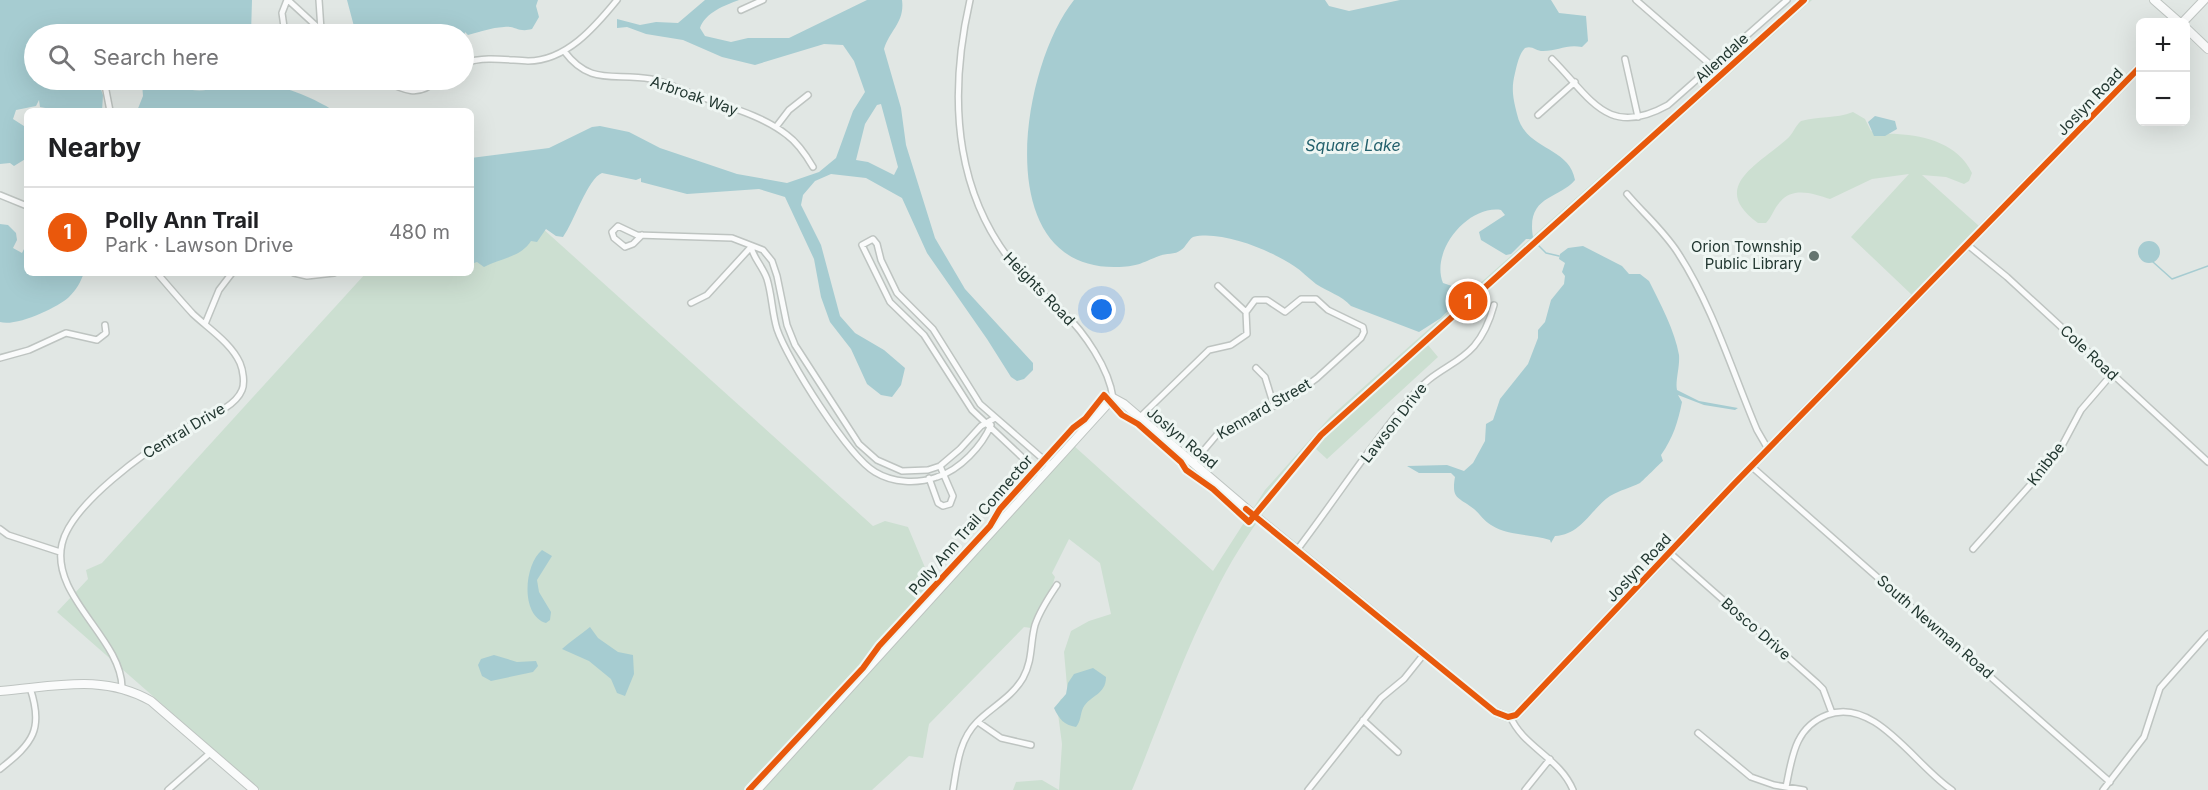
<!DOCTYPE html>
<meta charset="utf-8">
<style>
:root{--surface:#fff;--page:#f2f2f2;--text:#202124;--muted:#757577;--line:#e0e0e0;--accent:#ea580c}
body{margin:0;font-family:Inter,sans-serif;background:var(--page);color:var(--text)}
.controls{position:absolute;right:18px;top:18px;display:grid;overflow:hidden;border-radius:9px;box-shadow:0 6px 24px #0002}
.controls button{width:54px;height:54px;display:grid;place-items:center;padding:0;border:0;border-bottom:2px solid var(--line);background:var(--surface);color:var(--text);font:30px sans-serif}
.you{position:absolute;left:1102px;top:310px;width:21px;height:21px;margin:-15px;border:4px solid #fff;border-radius:50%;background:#1a73e8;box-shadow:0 0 0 9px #1a73e833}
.badge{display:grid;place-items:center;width:39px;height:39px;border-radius:50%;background:var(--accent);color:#fff;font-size:20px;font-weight:700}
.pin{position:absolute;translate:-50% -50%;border:3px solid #fff;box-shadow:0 2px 6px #0006}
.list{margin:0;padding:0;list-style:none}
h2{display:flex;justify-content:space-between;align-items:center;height:78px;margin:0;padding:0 24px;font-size:26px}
h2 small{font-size:20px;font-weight:400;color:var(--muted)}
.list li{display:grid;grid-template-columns:39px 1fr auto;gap:18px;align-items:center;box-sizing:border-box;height:90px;padding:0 24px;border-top:2px solid var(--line)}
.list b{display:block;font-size:22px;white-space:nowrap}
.list p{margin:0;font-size:20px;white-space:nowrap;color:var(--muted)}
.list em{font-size:20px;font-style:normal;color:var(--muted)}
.icon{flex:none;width:33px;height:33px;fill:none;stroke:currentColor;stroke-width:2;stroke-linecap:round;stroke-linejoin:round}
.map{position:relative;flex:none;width:2208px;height:790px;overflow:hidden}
.search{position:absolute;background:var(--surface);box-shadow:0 6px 24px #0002;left:24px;top:24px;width:450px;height:66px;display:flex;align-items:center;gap:15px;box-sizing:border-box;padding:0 21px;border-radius:33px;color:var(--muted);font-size:22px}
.panel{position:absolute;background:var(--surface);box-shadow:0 6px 24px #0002;left:24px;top:108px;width:450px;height:168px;border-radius:9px}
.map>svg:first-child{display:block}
.green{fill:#ccdfd1}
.water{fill:#a6ccd1;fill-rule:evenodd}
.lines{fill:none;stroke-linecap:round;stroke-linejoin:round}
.stream{stroke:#a6ccd1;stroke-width:1.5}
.street-casing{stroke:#bec4c1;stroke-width:8}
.secondary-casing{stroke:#bec4c1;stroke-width:10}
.street{stroke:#fafbfb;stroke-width:5}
.secondary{stroke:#fafbfb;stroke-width:8}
.cycleway-casing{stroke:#eff6f3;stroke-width:10}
.cycleway{stroke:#e8590c;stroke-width:6}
.poi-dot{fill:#657570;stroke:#eff6f3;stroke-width:2}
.labels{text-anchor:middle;stroke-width:6;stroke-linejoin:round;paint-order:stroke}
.street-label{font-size:15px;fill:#223731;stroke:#eff6f3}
.poi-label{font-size:15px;fill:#223731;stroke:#eff6f3;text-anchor:end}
.water-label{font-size:16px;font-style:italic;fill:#23606c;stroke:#eff6f3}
</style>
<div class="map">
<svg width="2208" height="790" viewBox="0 0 2208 790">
<rect width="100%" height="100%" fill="#e1e7e4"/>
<path class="green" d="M1798 0H1812L1428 345 1438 357 1327 459 1316 449C1276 493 1240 541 1214 595 1182 657 1159 725 1132 790H1013L1016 782 1042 780 1059 790 1062 744 1057 706 1061 699 1068 697 1064 652 1071 631 1089 621 1111 614 1100 563 1069 539 1052 573 1055 577 1049 596 1037 611 1031 628 1024 627 929 724 923 758 909 756 872 790H260L57 612 88 579 86 570 102 563 366 273H471V164L873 526 885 521 908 527 929 577 943 590 1073 445 1213 571 1265 490 1330 417Z
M1853 112 1865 119 1871 131C1883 136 1886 133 1897 134 1927 136 1958 144 1972 173L1969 181 1964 184 1946 177 1922 175 1979 226 1912 295 1851 237 1909 174 1872 179 1830 199C1814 194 1793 186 1780 202 1774 208 1772 217 1766 223H1758C1708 187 1759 164 1787 139 1793 134 1795 126 1801 121 1819 116 1835 119 1853 112Z"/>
<path class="water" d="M0 0H252L251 34H102L80 29 75 34H34V80L98 81 103 95 102 111H62L40 107 39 100 36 106 16 110 13 119 27 128V158L14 166 10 163 0 164Z
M347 0H538L536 6 539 17 532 29C518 33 515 25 504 27 490 28 483 31 468 35L465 32 464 36 356 34Z
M705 0H739C725 5 705 13 700 28L705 36 731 42 748 38H789L867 0H902C905 22 890 30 884 49L901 108 906 145 935 238 965 289 1033 363V370L1024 379 1017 381 1011 377 987 339 927 253 902 198 866 178 831 174 815 181 803 195 801 205 821 245 840 316 855 333 884 350 905 368 901 385 892 397 881 395 867 384 851 349 830 322 821 297 814 259 785 197 759 189 687 194 641 182V178L636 180 602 173C588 178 574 222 563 237L556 236 546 229 537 242 531 241C520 258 500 258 484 267L477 262 471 264V158L549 148 592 127 600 126 629 132 660 148 737 174 787 183 819 172 836 158 853 111 865 92 854 61 843 45 824 44 755 65 722 57 683 40 646 34 627 27 617 28V19L640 25 656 22 678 23ZM881 104 898 167 894 175 868 162 856 160 865 124 877 105Z
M1074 0H1325L1329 6 1349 11 1400 0H1551L1559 13 1586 16 1588 41 1582 47C1566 44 1558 51 1543 51 1536 51 1532 45 1525 48 1519 54 1517 65 1515 73 1511 89 1513 98 1517 114 1525 151 1569 146 1575 180 1558 200 1526 195 1533 237L1539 241 1538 245 1531 239H1526L1511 254 1506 255 1481 240 1479 232 1505 215 1501 210C1468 205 1430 251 1443 283L1461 289 1460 299 1441 318 1419 332 1351 306C1341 295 1328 292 1316 284 1308 278 1302 271 1294 266 1270 250 1221 230 1193 237 1188 240 1186 247 1181 250 1175 255 1166 253 1159 256 1141 263 1137 267 1116 267 988 269 1021 66 1074 0Z
M129 80H182V87C197 94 219 90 230 80L257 81 263 84V88C276 80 323 103 334 111H137L143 96 142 83Z
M1875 116 1895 121 1897 129 1885 136H1874L1868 122Z
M0 224 8 225 16 233 17 240 13 248 22 253 27 243V273H84C80 283 77 289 69 297 57 308 16 327 0 322Z
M2138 252a11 11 0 1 1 22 0a11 11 0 1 1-22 0Z
M1583 246 1622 266 1629 274H1640L1649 281C1660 303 1675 331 1679 355 1680 367 1675 381 1677 390L1699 401 1738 408 1735 410 1704 405 1678 395 1682 402C1678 422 1673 438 1661 455L1663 461C1658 465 1644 480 1640 483 1630 488 1620 490 1610 496 1591 509 1581 535 1555 536L1551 543 1550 540C1531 534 1508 536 1491 525 1484 521 1480 514 1474 509 1459 497 1451 500 1455 477L1451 473H1419L1407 466 1447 465 1464 471 1473 463 1485 441 1486 424 1493 420 1500 399 1528 364 1538 338V330L1545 322 1551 300 1564 284 1565 276 1562 272 1565 263 1559 259 1560 254 1568 248Z
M542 550 552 556 537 580 539 592 551 612 550 620 546 623C520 615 524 565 542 550Z
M590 627 598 638 618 652 633 655 634 674 625 696 617 693 611 679 589 661 562 649C571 641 580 635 590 627Z
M494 655 517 662 536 661 538 666 533 672 491 681 482 676 478 665 481 659Z
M1093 668 1106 677C1106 695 1090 695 1083 708 1080 715 1081 721 1076 727 1064 725 1059 719 1054 708L1066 694 1068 683 1074 674Z"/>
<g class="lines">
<path class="stream" d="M1538 245 1546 253 1559 256
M2153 262 2172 279 2208 266"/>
<g class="street-casing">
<path id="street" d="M288 0 325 34
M319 0 321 30
M970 0C947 101 954 205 1029 282 1040 293 1052 301 1063 312 1084 332 1109 368 1113 398
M1636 0 1713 67
M741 10 763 0
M285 34 282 13 287 0
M564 51C591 87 614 72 651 79 665 82 677 88 690 93 721 105 761 114 787 135 798 143 806 155 813 167
M1552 59C1591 98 1607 139 1668 105L1787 0
M1625 59 1638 117
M464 63C485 56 506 60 528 61 566 61 595 27 617 0
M104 80 110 111
M334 80 349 84 367 80
M383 80C403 90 419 98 437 80
M1538 115 1575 82
M776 127 789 110 808 95
M1627 194C1644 214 1664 231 1678 253 1713 307 1732 371 1757 430L1768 449
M0 195 27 206
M642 235 633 244 625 247 614 238 612 232 618 226 637 235 732 238 763 250 772 261 777 276 787 325 795 345 859 444 877 460 902 471 928 470 940 466 960 449 981 426 995 418
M1969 246 2007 277 2208 462
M751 247C754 259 763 267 767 279 772 295 772 313 777 329 787 359 848 456 875 472 893 483 917 484 937 477 960 470 982 446 991 425
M294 273 307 276 334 273
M1218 286 1246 312
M691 303 707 295 751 247
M205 324 219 290 232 273
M0 358 29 350 66 333 97 340 106 333 105 325
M1256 368 1265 377 1274 406
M1139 418 1209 350 1231 345 1247 334 1246 312 1255 300H1267L1285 312 1301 299H1316L1328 310 1363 327 1364 332 1361 338 1317 378 1290 398 1220 431 1193 463
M1751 466 2110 782
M1042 476 972 410 924 335 890 302 862 245 873 239 877 244 881 260 897 293 933 329 980 404 1051 466
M929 478 938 503 943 506 950 504 953 496 940 466
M0 529 8 535 60 552
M1973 549 2057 455 2081 410 2112 374
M1297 550C1335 500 1370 446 1410 398 1444 357 1477 368 1494 305
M1670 553 1817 683 1823 689 1832 713
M122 687C121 638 50 596 62 544 71 504 147 450 182 430 199 420 234 410 242 390 245 383 243 370 240 363 231 343 209 329 193 314 181 301 169 287 157 273
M1510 716C1523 747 1560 758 1573 790
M1363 720 1398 752
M978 722 1001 738 1031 745
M1698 733 1751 777 1774 785 1804 790
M0 769C33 743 44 729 30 688
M1786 787C1792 757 1795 727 1827 715 1875 696 1916 767 1952 790
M168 790 210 753
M953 790C957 766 959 740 977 722 992 707 1012 697 1023 678 1033 660 1030 643 1035 625 1040 610 1049 597 1057 585
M1308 790 1381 698 1404 679 1424 654
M1525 790 1550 759
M2103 790 2144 737 2160 688 2208 634"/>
</g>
<g class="secondary-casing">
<path id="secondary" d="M2154 0 2179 22
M2183 22 2204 0
M2186 28 2208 49
M0 691C54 687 102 673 151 701L254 790
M757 790 1113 398 1124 404 1254 515 1495 712 1508 717 1516 715 1734 484 2140 67"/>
</g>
<use href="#street" class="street"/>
<use href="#secondary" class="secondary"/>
<g class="cycleway-casing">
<path id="cycleway" d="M1246 509 1495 712 1508 717 1516 715 1734 484 2140 67
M749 790 863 668 879 646 990 526 1000 509 1073 428 1085 419 1104 395 1122 415 1138 424 1181 462 1186 470 1213 489 1249 522 1321 435 1804 0"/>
</g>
<use href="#cycleway" class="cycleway"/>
</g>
<circle class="poi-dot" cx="1814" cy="256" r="6"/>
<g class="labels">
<g class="street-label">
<text transform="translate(1722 58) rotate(-42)" y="5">Allendale</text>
<text transform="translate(694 96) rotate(19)" y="5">Arbroak Way</text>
<text transform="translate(2090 102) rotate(-46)" y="5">Joslyn Road</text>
<text transform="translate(1039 289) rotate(46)" y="5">Heights Road</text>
<text transform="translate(2089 353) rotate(43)" y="5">Cole Road</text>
<text transform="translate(1264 409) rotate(-30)" y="5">Kennard Street</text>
<text transform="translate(1394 423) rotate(-52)" y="5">Lawson Drive</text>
<text transform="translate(184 431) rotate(-31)" y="5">Central Drive</text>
<text transform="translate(1182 438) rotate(40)" y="5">Joslyn Road</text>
<text transform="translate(2046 464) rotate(-52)" y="5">Knibbe</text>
<text transform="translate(971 525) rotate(-49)" y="5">Polly Ann Trail Connector</text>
<text transform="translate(1639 568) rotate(-47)" y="5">Joslyn Road</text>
<text transform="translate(1935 627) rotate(41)" y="5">South Newman Road</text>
<text transform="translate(1756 629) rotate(41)" y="5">Bosco Drive</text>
</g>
<g class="poi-label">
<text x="1802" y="252">Orion Township<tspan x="1802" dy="17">Public Library</tspan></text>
</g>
<g class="water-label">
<text x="1353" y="151">Square Lake</text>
</g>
</g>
</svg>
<div class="controls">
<button>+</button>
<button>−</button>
</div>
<div class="you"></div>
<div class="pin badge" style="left:1468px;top:301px">1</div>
<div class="search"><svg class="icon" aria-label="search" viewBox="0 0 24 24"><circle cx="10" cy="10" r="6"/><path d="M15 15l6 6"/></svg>Search here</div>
<section class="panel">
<h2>Nearby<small></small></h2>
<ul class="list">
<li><span class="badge">1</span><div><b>Polly Ann Trail</b><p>Park · Lawson Drive</p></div><em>480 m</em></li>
</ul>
</section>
</div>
